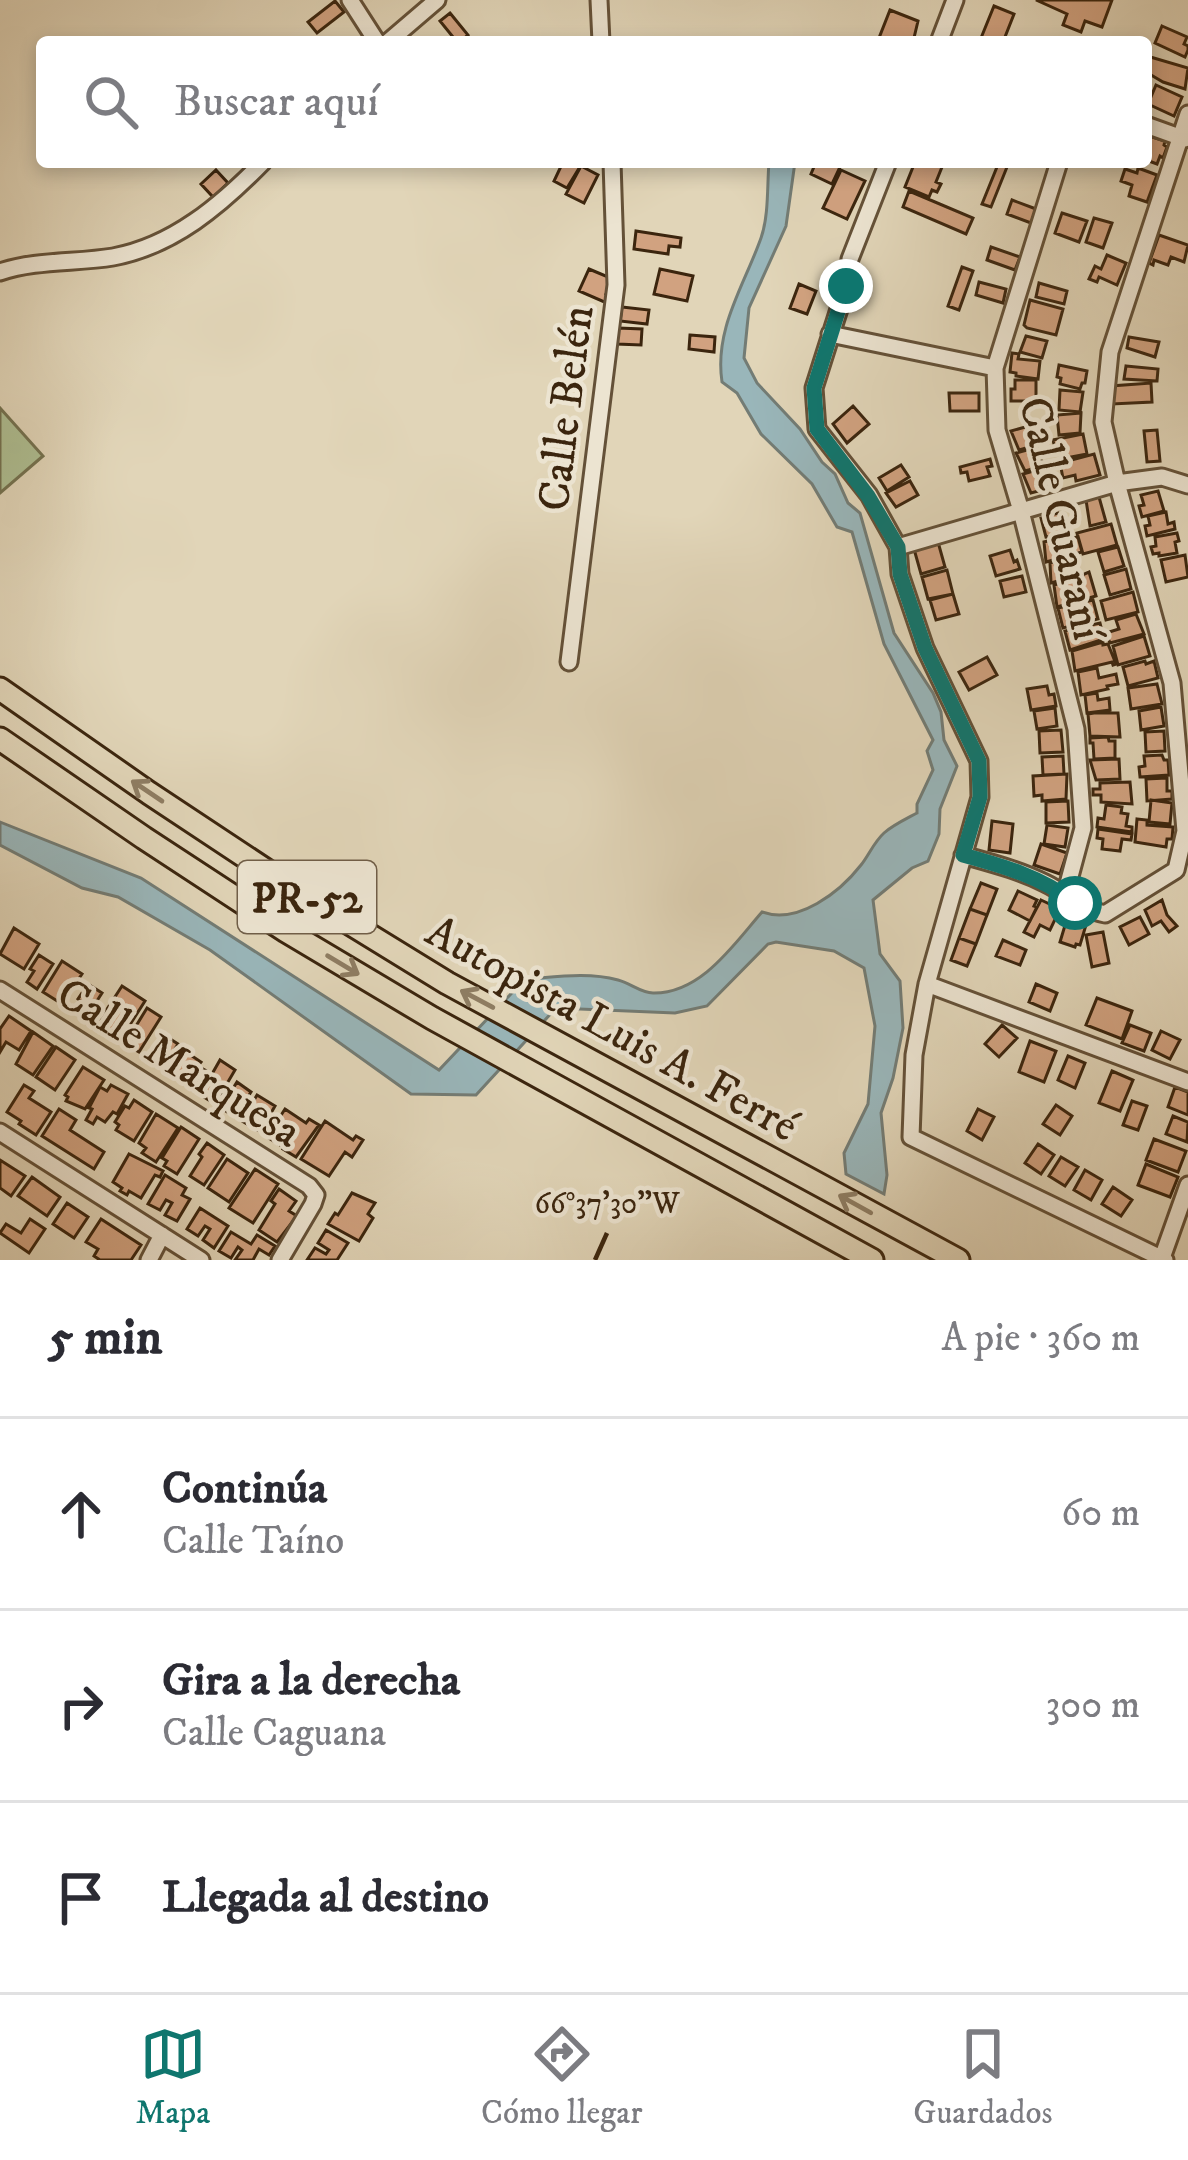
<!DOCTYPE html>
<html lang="es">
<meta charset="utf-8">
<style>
:root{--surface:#fff;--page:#f2f2f3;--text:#2b2b33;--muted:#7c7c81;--line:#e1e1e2;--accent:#0f766e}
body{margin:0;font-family:"IM FELL DW Pica",serif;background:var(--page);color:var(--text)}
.stop{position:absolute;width:36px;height:36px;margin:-27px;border:9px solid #0f766e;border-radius:50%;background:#fff}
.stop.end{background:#0f766e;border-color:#fff;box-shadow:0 3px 12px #0008}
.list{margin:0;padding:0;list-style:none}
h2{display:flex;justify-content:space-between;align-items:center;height:156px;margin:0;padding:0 48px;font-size:51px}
h2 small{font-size:39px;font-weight:400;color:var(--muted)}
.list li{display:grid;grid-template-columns:78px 1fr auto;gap:36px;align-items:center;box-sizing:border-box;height:192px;padding:0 48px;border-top:3px solid var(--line)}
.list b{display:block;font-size:45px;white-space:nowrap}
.list p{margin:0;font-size:39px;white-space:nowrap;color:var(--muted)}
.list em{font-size:39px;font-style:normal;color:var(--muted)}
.icon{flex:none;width:66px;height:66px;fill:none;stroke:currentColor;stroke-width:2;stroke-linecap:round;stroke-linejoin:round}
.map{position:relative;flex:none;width:1188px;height:1260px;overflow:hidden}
.search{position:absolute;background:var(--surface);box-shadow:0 6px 18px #0003;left:36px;right:36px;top:36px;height:132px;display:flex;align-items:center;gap:30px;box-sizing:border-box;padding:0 42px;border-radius:12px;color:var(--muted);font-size:45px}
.sheet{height:732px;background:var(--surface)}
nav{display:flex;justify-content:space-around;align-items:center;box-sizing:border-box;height:168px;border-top:3px solid var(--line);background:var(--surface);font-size:33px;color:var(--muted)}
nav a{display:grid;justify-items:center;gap:6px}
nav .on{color:var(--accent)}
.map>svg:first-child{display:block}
.green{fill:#aebe92;stroke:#747250;stroke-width:3}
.water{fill:#99b6ba;stroke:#737c75;stroke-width:3}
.building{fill:#d1a280;stroke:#3b250e;stroke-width:3}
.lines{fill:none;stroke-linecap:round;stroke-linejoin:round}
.minor-casing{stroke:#645138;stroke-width:21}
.highway-casing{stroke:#3b250e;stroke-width:27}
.minor{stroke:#ece4d1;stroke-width:15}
.highway{stroke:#e1d5b8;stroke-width:21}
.oneway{stroke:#8e7d63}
.route{stroke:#0f766e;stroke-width:15}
.ticks{fill:none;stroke:#3b250e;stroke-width:4.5}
.labels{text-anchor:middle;stroke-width:9;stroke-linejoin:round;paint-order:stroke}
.shield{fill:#ece4d1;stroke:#705e48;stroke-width:3}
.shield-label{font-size:42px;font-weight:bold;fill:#3b250e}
.street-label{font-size:45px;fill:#3b250e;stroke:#ece4d1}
.ticks-label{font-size:30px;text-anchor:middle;fill:#3b250e;stroke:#ece4d1;stroke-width:9;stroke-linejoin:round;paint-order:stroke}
</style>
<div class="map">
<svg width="1188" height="1260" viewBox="0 0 1188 1260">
<rect width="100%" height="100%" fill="#e1d5b8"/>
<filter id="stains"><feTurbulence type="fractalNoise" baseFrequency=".00167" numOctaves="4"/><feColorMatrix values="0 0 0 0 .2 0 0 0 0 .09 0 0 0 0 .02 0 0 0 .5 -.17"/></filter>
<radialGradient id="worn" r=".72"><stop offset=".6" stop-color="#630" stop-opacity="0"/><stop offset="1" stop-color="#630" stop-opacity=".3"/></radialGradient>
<path class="green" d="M0 408 43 456 0 493Z"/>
<path class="water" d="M769 162H795L786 226 749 308 744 358 757 383 800 429 822 462 835 474 848 503 860 513 894 633 933 693 941 712 944 740 957 766 940 809 939 834 928 861 912 868 873 900 880 954 900 981 903 1028 893 1078 881 1113 887 1175 884 1194 846 1174 844 1153 868 1104 875 1026 864 968 834 951 776 942 768 944 707 1006 675 1013 556 1008 476 1095 411 1094 210 950 118 897 82 888 0 845V822L141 878 439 1070 525 979C556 977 588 972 618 980 630 983 641 993 653 993 701 994 734 944 762 912 798 925 840 892 861 865 869 855 874 842 884 833 893 825 906 819 917 813V804L933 770 927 751 933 740 884 644 852 532 837 527 812 484 761 434 737 393 722 382C714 329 744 286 761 238 769 215 767 186 769 162Z"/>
<path class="building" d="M1036 0H1112L1102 27 1085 21 1081 32 1063 25 1067 14Z
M335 1 344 12 317 33 308 22Z
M994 6 1014 14 1003 42H992L981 38Z
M890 10 918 21 913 42H889L879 38Z
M450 13 468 35 460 42H457L440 21Z
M1162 26 1187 37 1184 44 1188 46V50L1185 57 1155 43Z
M1147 56 1188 68 1185 89 1163 82 1146 72Z
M1156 85 1182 97 1174 116 1148 104Z
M1146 135 1165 141 1164 145 1167 147 1163 158 1160 156 1157 164 1146 160Z
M563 162 581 165 567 188 554 181Z
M816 162H834L841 165 832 184 811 174Z
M915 162H944L936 182 941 184 937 192 932 190 929 197 905 187Z
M999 162H1009L991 207 982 204Z
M581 166 598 175 584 203 566 194Z
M1138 168 1157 175 1147 202 1129 196 1132 185 1121 181 1125 169 1137 173Z
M216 170 228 183 213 197 201 184Z
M841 170 865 181 847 219 823 208Z
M909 191 973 218 966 234 903 207Z
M1012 200 1036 209 1031 223 1007 214Z
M1062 213 1087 221 1079 242 1055 233Z
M1094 218 1112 223 1103 248 1086 242Z
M636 231 681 238 680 247 669 246 668 254 634 249Z
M1159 235 1188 245 1184 262 1171 257 1168 265 1154 260 1153 265 1149 263Z
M991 247 1020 257 1015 270 987 260Z
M1107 255 1126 263 1117 285 1099 277 1097 282 1089 279 1095 266 1101 269Z
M962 267 973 271 959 310 948 306Z
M589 269 613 279 606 294 612 297 609 304 579 291Z
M660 269 693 276 687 301 654 294Z
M979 282 1006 289 1003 303 976 295Z
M1039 283 1067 291 1064 304 1036 297Z
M799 284 816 291 807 314 790 308Z
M1030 300 1063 309 1056 335 1027 328 1024 325Z
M622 307 649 310 647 324 620 321Z
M618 328 642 329 641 345 617 344Z
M690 335 715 337 714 352 689 349Z
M1026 336 1047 341 1042 358 1020 352Z
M1129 337 1159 342 1155 357 1127 348Z
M1012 353 1019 354 1018 359 1040 361 1038 379 1016 376V373L1010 372Z
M1059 365 1087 371 1085 383H1082L1080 389 1060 384 1061 378 1057 377Z
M1126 366 1158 369 1157 381 1124 379Z
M1015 380H1036V401H1011V389H1015Z
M1151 383 1152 402 1112 404 1111 386Z
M1060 390 1083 392 1080 412 1059 410Z
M949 393H979V411H950Z
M853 406 869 424 847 443 833 424Z
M1081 413 1080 433 1059 435 1057 415Z
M1032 425 1037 445 1019 450 1011 431Z
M1157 430 1160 461 1147 462 1144 431Z
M1083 434 1087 454 1066 458 1064 451 1056 453 1053 440Z
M1038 447 1043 466 1025 471 1016 453Z
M1094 454 1100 475 1076 481 1075 475 1063 478 1060 463Z
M990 459 992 466 987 467 990 476 969 481 967 472 961 473 960 467Z
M901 465 909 477 887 491 879 478Z
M1044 468 1050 488 1031 493 1023 474Z
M910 481 918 495 896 507 886 493Z
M1158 491 1164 511 1142 517 1139 506 1144 505 1141 495Z
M1099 497 1106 522 1090 526 1086 500Z
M1166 512 1168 524 1174 522 1175 529 1147 536 1145 526 1150 525 1148 516Z
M1058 513 1063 532 1058 533 1059 535 1046 537 1041 518Z
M1111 524 1117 545 1083 554 1077 533Z
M1177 533 1179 541 1175 542 1177 553 1159 556V553L1153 554 1151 547 1156 546 1155 537Z
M1071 535 1072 538 1078 537 1082 552 1046 562 1044 542Z
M938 542 945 567 921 574 914 549Z
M1118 547 1124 566 1104 572 1098 552Z
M1010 550 1014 562 1017 560 1020 569 996 576 990 556Z
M1185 555 1188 577 1166 582 1161 560Z
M1067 558 1072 577 1051 583 1050 563Z
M1126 569 1131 589 1110 595 1104 575Z
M947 570 953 594 928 599 922 577Z
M1089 572 1096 596 1057 607 1054 585 1083 577 1082 575Z
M1022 576 1026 592 1004 597 1000 581Z
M1133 592 1138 612 1106 620 1101 601Z
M953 594 959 614 936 620 930 600Z
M1093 600 1098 619 1063 628 1058 608Z
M1136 614 1144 634 1110 643 1106 633 1119 629 1116 620Z
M1100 623 1104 639 1070 650 1065 631Z
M1144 636 1150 656 1118 665 1113 646Z
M1103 642V645L1108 644 1116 664 1113 665 1112 662 1075 671 1072 651Z
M987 657 997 675 969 690 959 672Z
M1145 661 1146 664 1154 661 1158 678 1128 686 1123 667Z
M1097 668 1099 678 1116 674 1118 684 1107 686 1108 689 1081 695 1078 672Z
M1157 684 1162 704 1131 709 1128 688Z
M1047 686 1049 695 1054 694 1056 706 1031 710 1027 689Z
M1097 693 1098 700 1109 698 1110 710 1087 713 1085 695Z
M1161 707 1164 726 1141 730 1139 711Z
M1055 708 1057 726 1037 729 1034 711Z
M1094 713H1118L1120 737 1090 736 1088 714Z
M1061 730 1063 752 1040 753 1039 731Z
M1164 731 1165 751 1146 752 1145 732Z
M1108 737 1109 741H1115V758L1094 759 1093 743H1090V738Z
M1162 755 1164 760H1168L1169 775 1140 777 1139 767 1145 766 1144 756Z
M1063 756 1064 774 1043 775 1042 757Z
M1119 759 1120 779 1096 780 1090 760Z
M1067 774 1066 799 1042 801V795L1034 796 1033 776Z
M1167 778V791H1172V799L1147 801 1146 779Z
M1130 782 1132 804 1101 802V795H1093V789H1100V783Z
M1151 800 1172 803 1170 824 1149 822Z
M1068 801 1069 822 1046 823V802Z
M1106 805 1122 807 1121 813 1128 814 1126 826 1132 827V832L1097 827 1098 818 1104 819Z
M1137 819 1147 820V825L1173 827 1172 839H1167L1166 847 1135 842Z
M992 821 1013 824 1010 853 989 850Z
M1047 825 1068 828 1065 847 1044 844Z
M1098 829 1132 834 1131 840 1122 839 1120 851 1102 849 1103 839 1097 838Z
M1041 844 1067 853 1060 874 1034 865Z
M981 883 997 889 987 915 970 909Z
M1018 891 1037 900 1034 906 1037 907 1030 921 1009 910Z
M1041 900 1060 909 1050 930 1040 925 1034 937 1024 932Z
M1162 900 1167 915 1177 926 1169 932 1161 921 1152 926 1145 910Z
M970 909 987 915 976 944 959 938Z
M1140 917 1149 934 1129 945 1120 927Z
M1066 922 1086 925 1080 945 1076 944 1075 947 1060 942Z
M14 928 39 944 24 969 0 954Z
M1103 932 1109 963 1092 967 1086 935Z
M959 938 976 944 967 966 951 960Z
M1003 940 1026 950 1020 965 996 956Z
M39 955 53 964 37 989 27 982 34 971 30 969Z
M62 961 82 974 62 1004 43 992Z
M88 984 102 993 86 1018 75 1012 82 1002 78 999Z
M1036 984 1057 993 1050 1011 1029 1002Z
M122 986 145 1001 131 1023 122 1018 120 1020 124 1023 114 1039 103 1032 105 1028 98 1023Z
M1097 998 1132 1011 1122 1039 1086 1025Z
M147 1008 161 1017 139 1052 125 1044Z
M9 1016 31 1031 19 1050 6 1042 0 1052V1029Z
M1002 1025 1017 1038 999 1057 985 1044Z
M1130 1025 1151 1033 1144 1051 1122 1043Z
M1161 1031 1180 1040 1170 1059 1152 1050Z
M33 1032 53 1046 33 1075 16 1064Z
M164 1035 178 1044 163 1068 154 1062 161 1051 156 1048Z
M1030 1041 1056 1051 1044 1082 1019 1072Z
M56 1047 75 1060 55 1090 36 1077Z
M183 1050 201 1062 184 1083 168 1073Z
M1068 1056 1085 1063 1075 1088 1058 1080Z
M220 1060 235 1070 215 1104 191 1089 203 1069 212 1074Z
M83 1067 104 1080 85 1109 66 1101 68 1097 65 1095Z
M1112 1071 1133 1080 1120 1111 1099 1103Z
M237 1082 251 1092 242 1106 239 1104 232 1115 221 1108Z
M24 1085 34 1091 29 1098 51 1112 36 1135 19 1124 21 1121 7 1112Z
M111 1085 128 1094 117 1114 113 1112 105 1122 97 1117 93 1124 86 1120 92 1109 89 1108 100 1087 107 1091Z
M1175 1087 1188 1092V1115L1168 1107Z
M257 1095 275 1106 267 1120 264 1118 257 1130 242 1121Z
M134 1100 152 1112 134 1141 116 1130 119 1125 115 1122 125 1106 129 1108Z
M1132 1101 1147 1106 1138 1130 1123 1125Z
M1056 1105 1072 1116 1060 1135 1043 1124Z
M59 1109 76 1120 70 1130 104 1152 94 1169 42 1136Z
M285 1109 306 1123 309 1119 319 1125 296 1157 283 1149 291 1138 287 1135 280 1145 267 1137Z
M978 1109 994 1117 982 1140 967 1131Z
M156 1114 178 1128 156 1162 142 1153 146 1148 139 1143Z
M1173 1116 1188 1122 1187 1142 1166 1134Z
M325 1121 353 1140 356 1136 363 1140 352 1157 345 1152 329 1176 301 1159Z
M181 1127 199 1139 177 1174 164 1166 167 1161 162 1158Z
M1154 1139 1186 1151 1178 1172 1146 1160Z
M207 1143 224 1155 204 1185 190 1176 202 1157 199 1154Z
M1038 1144 1054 1155 1041 1174 1025 1163Z
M129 1154 163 1171 160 1177 155 1175 141 1198 129 1191 127 1195 120 1191 122 1188 113 1182Z
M1061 1157 1078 1167 1065 1186 1049 1176Z
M227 1159 248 1173 229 1202 208 1188Z
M0 1160 25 1176 11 1196 0 1188Z
M1146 1164 1178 1177 1170 1197 1138 1185Z
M255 1169 278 1184 253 1223 229 1208Z
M1085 1170 1102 1180 1091 1200 1074 1190Z
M165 1175 186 1188 182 1195 190 1199 177 1221 165 1215 172 1203 166 1200 160 1210 148 1204Z
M32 1177 60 1197 47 1216 18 1196Z
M1113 1187 1132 1200 1121 1216 1102 1204Z
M279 1189 296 1201 289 1211 297 1216 277 1242 259 1230 275 1204 271 1201Z
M352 1193 375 1203 368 1214 373 1218 359 1241 328 1224 335 1213 338 1215Z
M67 1203 88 1217 74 1238 53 1224Z
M200 1208 228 1226 214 1248 203 1240 210 1229 205 1226 198 1236 187 1229Z
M30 1219 45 1229 29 1253 0 1233 6 1224 21 1233Z
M101 1219 141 1245 131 1260H100L94 1256 98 1249 86 1242Z
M326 1230 348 1243 337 1260H307L315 1248 326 1254 329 1250 318 1243Z
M231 1232 251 1244 257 1235 275 1246 269 1255 259 1249 253 1260H235L242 1250 238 1247 231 1258 219 1251Z"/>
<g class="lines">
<g class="minor-casing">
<path id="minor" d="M350 0 377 42
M599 0 601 42
M388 42 437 0
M939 42 955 0
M1146 125 1185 139
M1059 162 995 368 997 430 1021 511 1076 729 1083 828 1065 895
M850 259 888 162
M0 272C35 260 76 263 113 257 173 246 221 205 263 162
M846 287 814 388 817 429 869 495 898 547 900 574 925 648 979 761 980 797 927 984 914 1055 911 1137 1165 1260
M830 334 995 368
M898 547 1117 483 1162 477 1188 485
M569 662 616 285 612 162
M963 855C991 863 1019 870 1045 883 1066 893 1081 910 1105 914L1176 870 1185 831 1172 683 1117 483 1103 422 1110 352 1188 114
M927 984 1188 1082
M0 990 309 1186 316 1195 313 1204 280 1260
M0 1132 201 1260
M1162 1258 1188 1185
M149 1260 162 1235"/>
</g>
<g class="highway-casing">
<path id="highway" d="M0 689 149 793 294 889 447 983 958 1260
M0 739 144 838 286 931 432 1018 872 1260"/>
</g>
<use href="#minor" class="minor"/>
<use href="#highway" class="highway"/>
</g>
<defs><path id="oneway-shaft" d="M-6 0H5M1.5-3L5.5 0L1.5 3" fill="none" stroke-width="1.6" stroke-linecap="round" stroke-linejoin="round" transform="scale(3)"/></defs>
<g class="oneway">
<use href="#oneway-shaft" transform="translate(147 791) rotate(-146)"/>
<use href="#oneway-shaft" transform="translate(343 965) rotate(31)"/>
<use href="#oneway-shaft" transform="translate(477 999) rotate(-152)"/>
<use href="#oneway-shaft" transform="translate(855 1204) rotate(-151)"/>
</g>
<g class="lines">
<path class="route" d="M846 286 814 388 817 429 868 496 898 547 900 574 925 648 979 761 980 797 963 855C1003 866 1042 877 1075 903"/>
</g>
<path class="ticks" d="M595 1260 607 1233"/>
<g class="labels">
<rect class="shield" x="238" y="861" width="138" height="72" rx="9"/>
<g class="shield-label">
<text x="307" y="912">PR-52</text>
</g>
<g class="street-label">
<text transform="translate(564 408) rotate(-83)" y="16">Calle Belén</text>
<text transform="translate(1063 518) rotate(77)" y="16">Calle Guaraní</text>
<text transform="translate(613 1027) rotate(29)" y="16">Autopista Luis A. Ferré</text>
<text transform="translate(180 1061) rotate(32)" y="16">Calle Marquesa</text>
</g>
</g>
<g class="ticks-label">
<text x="607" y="1213">66°37'30"W</text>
</g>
<rect width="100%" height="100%" filter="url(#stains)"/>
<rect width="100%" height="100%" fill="url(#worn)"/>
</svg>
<div class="stop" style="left:1075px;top:903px"></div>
<div class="stop end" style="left:846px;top:286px"></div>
<div class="search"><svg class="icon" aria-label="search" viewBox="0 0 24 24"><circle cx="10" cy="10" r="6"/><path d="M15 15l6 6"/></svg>Buscar aquí</div>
</div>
<section class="sheet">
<h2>5 min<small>A pie · 360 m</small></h2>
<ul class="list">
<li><svg class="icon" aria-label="ahead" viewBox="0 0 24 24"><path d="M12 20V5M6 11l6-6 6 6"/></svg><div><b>Continúa</b><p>Calle Taíno</p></div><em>60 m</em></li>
<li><svg class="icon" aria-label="right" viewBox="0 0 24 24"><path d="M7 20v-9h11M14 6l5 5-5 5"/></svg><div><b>Gira a la derecha</b><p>Calle Caguana</p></div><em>300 m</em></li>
<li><svg class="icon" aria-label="arrive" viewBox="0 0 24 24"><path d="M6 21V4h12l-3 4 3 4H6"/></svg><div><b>Llegada al destino</b></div></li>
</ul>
</section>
<nav>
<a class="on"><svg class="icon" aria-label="map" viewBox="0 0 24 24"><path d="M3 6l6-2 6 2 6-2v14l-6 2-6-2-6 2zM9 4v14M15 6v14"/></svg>Mapa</a>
<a><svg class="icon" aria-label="directions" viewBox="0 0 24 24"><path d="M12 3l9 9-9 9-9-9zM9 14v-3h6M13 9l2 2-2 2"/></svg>Cómo llegar</a>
<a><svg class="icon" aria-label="saved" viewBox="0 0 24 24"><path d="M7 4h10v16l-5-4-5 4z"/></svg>Guardados</a>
</nav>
